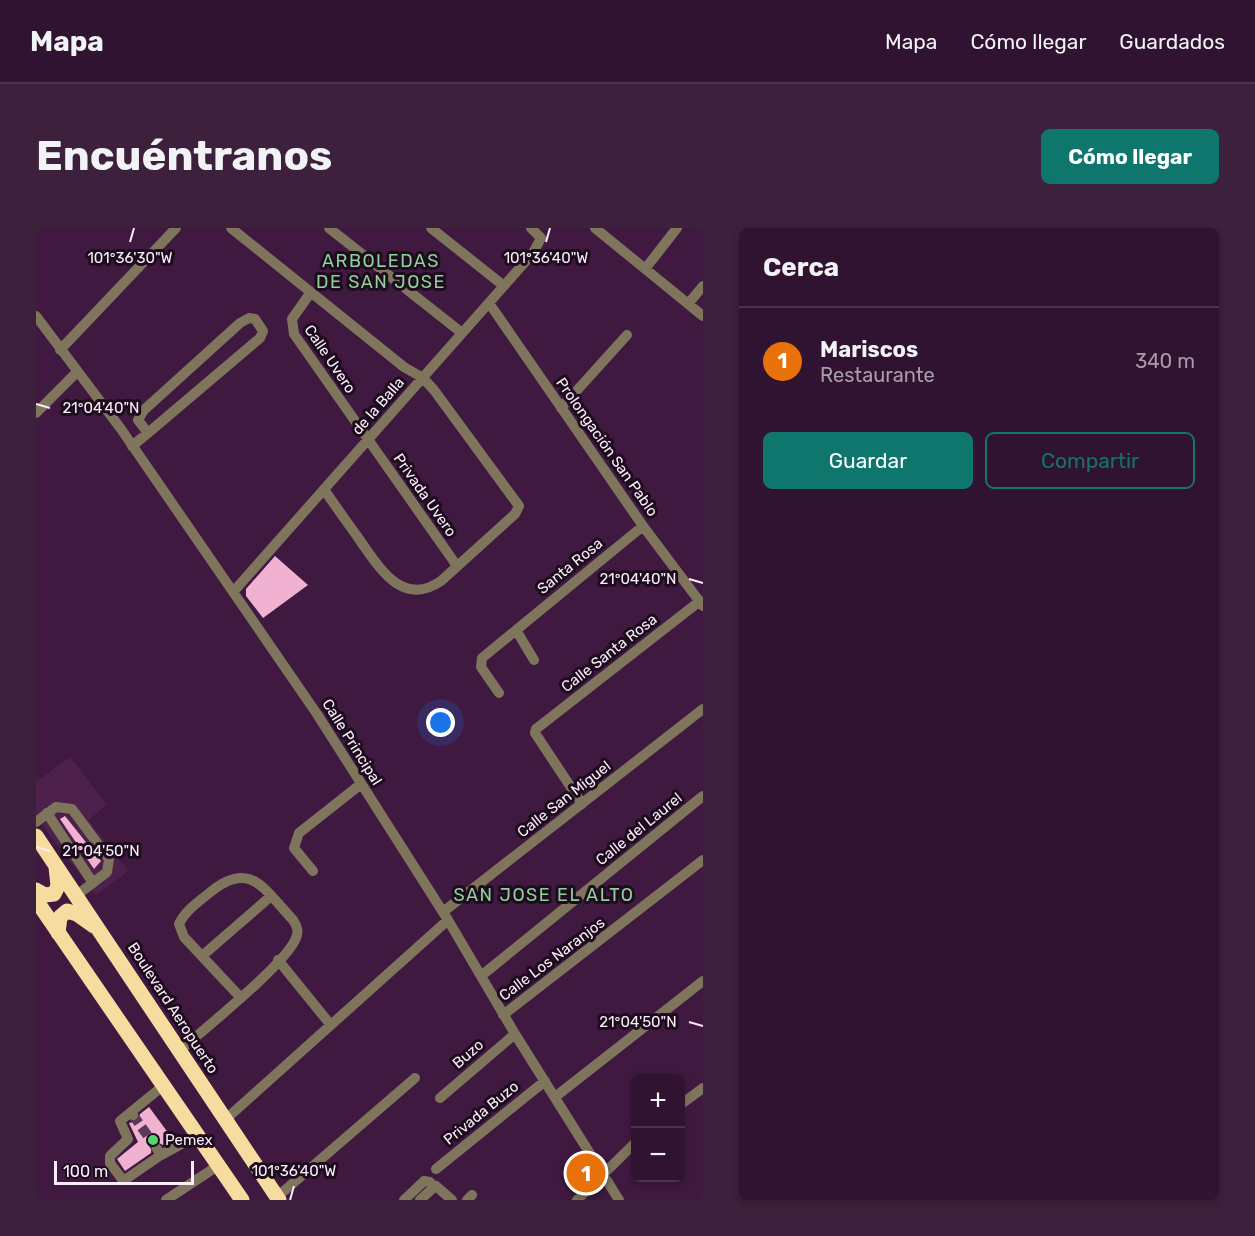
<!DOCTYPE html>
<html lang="es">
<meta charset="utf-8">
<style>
:root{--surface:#301330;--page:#3c203c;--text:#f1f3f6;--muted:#a89eab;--line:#4b324c;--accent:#0f766e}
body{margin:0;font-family:Rubik,sans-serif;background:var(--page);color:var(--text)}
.controls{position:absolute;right:18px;bottom:18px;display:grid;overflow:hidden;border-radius:9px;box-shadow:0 3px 9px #0003}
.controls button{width:54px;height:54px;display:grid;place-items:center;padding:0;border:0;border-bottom:2px solid var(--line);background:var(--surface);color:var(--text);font:30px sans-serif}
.scale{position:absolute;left:18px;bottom:15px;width:140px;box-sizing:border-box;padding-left:6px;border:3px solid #fcedfb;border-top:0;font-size:16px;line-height:21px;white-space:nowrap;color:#fcedfb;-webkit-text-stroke:4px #1d0c1d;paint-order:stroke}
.you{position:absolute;left:405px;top:495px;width:21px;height:21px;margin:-15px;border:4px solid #fff;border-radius:50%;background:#1a73e8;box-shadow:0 0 0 9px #1a73e833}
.badge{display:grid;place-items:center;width:39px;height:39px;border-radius:50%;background:var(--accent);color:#fff;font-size:20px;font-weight:700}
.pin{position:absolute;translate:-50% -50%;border:3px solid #fff;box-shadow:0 2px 6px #0006}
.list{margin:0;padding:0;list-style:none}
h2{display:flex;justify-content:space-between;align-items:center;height:78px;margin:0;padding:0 24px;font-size:26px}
h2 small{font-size:20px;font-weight:400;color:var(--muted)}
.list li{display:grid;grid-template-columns:39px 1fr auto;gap:18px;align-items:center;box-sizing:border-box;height:108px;padding:0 24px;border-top:2px solid var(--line)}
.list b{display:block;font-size:22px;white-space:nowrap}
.list p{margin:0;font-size:20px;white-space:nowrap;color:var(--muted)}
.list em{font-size:20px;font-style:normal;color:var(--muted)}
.actions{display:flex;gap:12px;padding:18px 24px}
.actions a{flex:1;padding:14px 0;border:2px solid var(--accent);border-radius:9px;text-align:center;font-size:21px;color:var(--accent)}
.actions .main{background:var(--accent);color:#fff}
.map{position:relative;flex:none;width:667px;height:972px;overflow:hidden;border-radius:9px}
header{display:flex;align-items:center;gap:36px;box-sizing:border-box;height:84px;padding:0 30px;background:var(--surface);border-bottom:2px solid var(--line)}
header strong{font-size:28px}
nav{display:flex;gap:33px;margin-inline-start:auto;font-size:21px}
.intro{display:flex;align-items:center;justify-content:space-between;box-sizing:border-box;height:144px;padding:0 36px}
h1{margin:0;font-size:42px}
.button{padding:15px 27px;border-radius:9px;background:var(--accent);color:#fff;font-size:21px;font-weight:700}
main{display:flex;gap:36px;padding:0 36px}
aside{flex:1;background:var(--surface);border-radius:9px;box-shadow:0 3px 9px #0003}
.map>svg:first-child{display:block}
.built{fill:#4e214d}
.building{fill:#f1b2d1}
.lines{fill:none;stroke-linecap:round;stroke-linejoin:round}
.minor-tunnel{stroke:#5c395c;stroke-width:10;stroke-dasharray:10 5;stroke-linecap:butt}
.minor{stroke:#7f755d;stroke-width:10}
.highway{stroke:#f6dc9e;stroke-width:15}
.ticks{fill:none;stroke:#fcedfb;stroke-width:2}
.poi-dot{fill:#56d671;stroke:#1d0c1d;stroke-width:2}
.labels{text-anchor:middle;stroke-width:6;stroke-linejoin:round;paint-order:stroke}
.street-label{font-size:15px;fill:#fcedfb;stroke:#1d0c1d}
.poi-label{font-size:15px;fill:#fcedfb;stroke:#1d0c1d;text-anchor:start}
.quarter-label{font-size:18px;letter-spacing:1.5px;fill:#91d099;stroke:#1d0c1d}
.ticks-label{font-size:15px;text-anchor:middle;fill:#fcedfb;stroke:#1d0c1d;stroke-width:6;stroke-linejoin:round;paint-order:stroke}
</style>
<header>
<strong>Mapa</strong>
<nav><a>Mapa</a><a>Cómo llegar</a><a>Guardados</a></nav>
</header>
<div class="intro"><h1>Encuéntranos</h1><a class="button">Cómo llegar</a></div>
<main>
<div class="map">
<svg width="667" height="972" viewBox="0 0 667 972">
<rect width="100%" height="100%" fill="#401940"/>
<path class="built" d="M34 529 71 577 52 592 92 643 60 667 0 589V554Z"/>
<path class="building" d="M239 328 272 357 227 390 210 368V361Z
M29 588 65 633 58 641 24 591Z
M113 879 136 910 127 917 121 914 116 915 115 925 89 943 81 931 102 914 93 895 102 893 104 886Z"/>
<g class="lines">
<path class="minor-tunnel" d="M97 887 121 921"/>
<path class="minor" d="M195 0 368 139 387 150 398 162 483 278 479 286 405 353C366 380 343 339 323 311 311 294 299 278 288 261
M293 0 426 105
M395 0 468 58
M559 0 667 88
M609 41 641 0
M275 64 256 91 258 106 421 338
M453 75 607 298 667 378
M652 76 667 58
M0 88 85 201 281 486 412 692 479 806 583 972
M24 122 140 0
M525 180 591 107
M0 185 40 145
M96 218 112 205 224 110 227 103 219 91 213 90 204 95 108 182 102 192 112 205
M198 363 497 25 505 10 495 0
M480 402 498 432
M463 465 445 439 446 430 607 298
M546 576 499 505 500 501 664 373
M11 585 57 655
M0 594 20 579 36 581 73 631 71 644 41 667
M277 643 258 620 263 605 325 556
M407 684 667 481
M166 728 235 668
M242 732 294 796
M445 748 667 568
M467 787 667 632
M142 824C167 802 250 736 260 710 263 703 261 698 257 692 228 661 214 630 172 666 161 675 149 683 143 696L148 709 205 770
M519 869 667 753
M404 870 479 806
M644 877 667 860
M95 884 84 893 92 911 74 928V935L86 951H90L125 927
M97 887 95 884 128 857
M190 891 412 692
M121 921 125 927 162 907
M400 941 509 853
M397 960 400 958 416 972
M241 969 379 850
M130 972 183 937
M368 972 388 953 394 954 397 960 384 972
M431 972 436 967
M541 972 600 914"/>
<path class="highway" d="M0 608 243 972
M0 662 9 667 18 666 22 658 20 639
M0 672 206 972
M22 705 24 689 31 683 41 686 58 698"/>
</g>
<path class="ticks" d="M94 14 98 0M510 14 514 0M0 176 14 180M653 351 667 355M0 619 14 623M653 794 667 798M254 972 258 958"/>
<circle class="poi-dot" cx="117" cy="912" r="6"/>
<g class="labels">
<g class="street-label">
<text transform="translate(294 131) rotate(56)" y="5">Calle Uvero</text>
<text transform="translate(342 178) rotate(-49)" y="5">de la Balla</text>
<text transform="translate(571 219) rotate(55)" y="5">Prolongación San Pablo</text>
<text transform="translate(389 267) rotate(55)" y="5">Privada Uvero</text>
<text transform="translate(534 338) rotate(-39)" y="5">Santa Rosa</text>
<text transform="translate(573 425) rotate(-38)" y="5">Calle Santa Rosa</text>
<text transform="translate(316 514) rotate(58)" y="5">Calle Principal</text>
<text transform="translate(528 571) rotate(-38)" y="5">Calle San Miguel</text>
<text transform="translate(603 601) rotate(-39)" y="5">Calle del Laurel</text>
<text transform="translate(516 731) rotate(-37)" y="5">Calle Los Naranjos</text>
<text transform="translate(137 780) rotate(57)" y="5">Boulevard Aeropuerto</text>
<text transform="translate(432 826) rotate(-41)" y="5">Buzo</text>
<text transform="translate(445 885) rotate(-39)" y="5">Privada Buzo</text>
</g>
<g class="poi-label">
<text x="129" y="917">Pemex</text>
</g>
<g class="quarter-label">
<text x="345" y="39">ARBOLEDAS<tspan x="345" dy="21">DE SAN JOSE</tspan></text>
<text x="508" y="673">SAN JOSE EL ALTO</text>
</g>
</g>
<g class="ticks-label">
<text x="94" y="35">101°36'30"W</text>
<text x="510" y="35">101°36'40"W</text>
<text x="65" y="185">21°04'40"N</text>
<text x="602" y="356">21°04'40"N</text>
<text x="65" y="628">21°04'50"N</text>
<text x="602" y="799">21°04'50"N</text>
<text x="258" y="948">101°36'40"W</text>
</g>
</svg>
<div class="controls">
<button>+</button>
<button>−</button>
</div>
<div class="scale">100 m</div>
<div class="you"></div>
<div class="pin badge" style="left:550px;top:945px;background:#e8710a">1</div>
</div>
<aside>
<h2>Cerca<small></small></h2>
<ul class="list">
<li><span class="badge" style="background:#e8710a">1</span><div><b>Mariscos</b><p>Restaurante</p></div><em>340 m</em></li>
</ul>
<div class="actions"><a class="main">Guardar</a><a>Compartir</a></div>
</aside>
</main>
